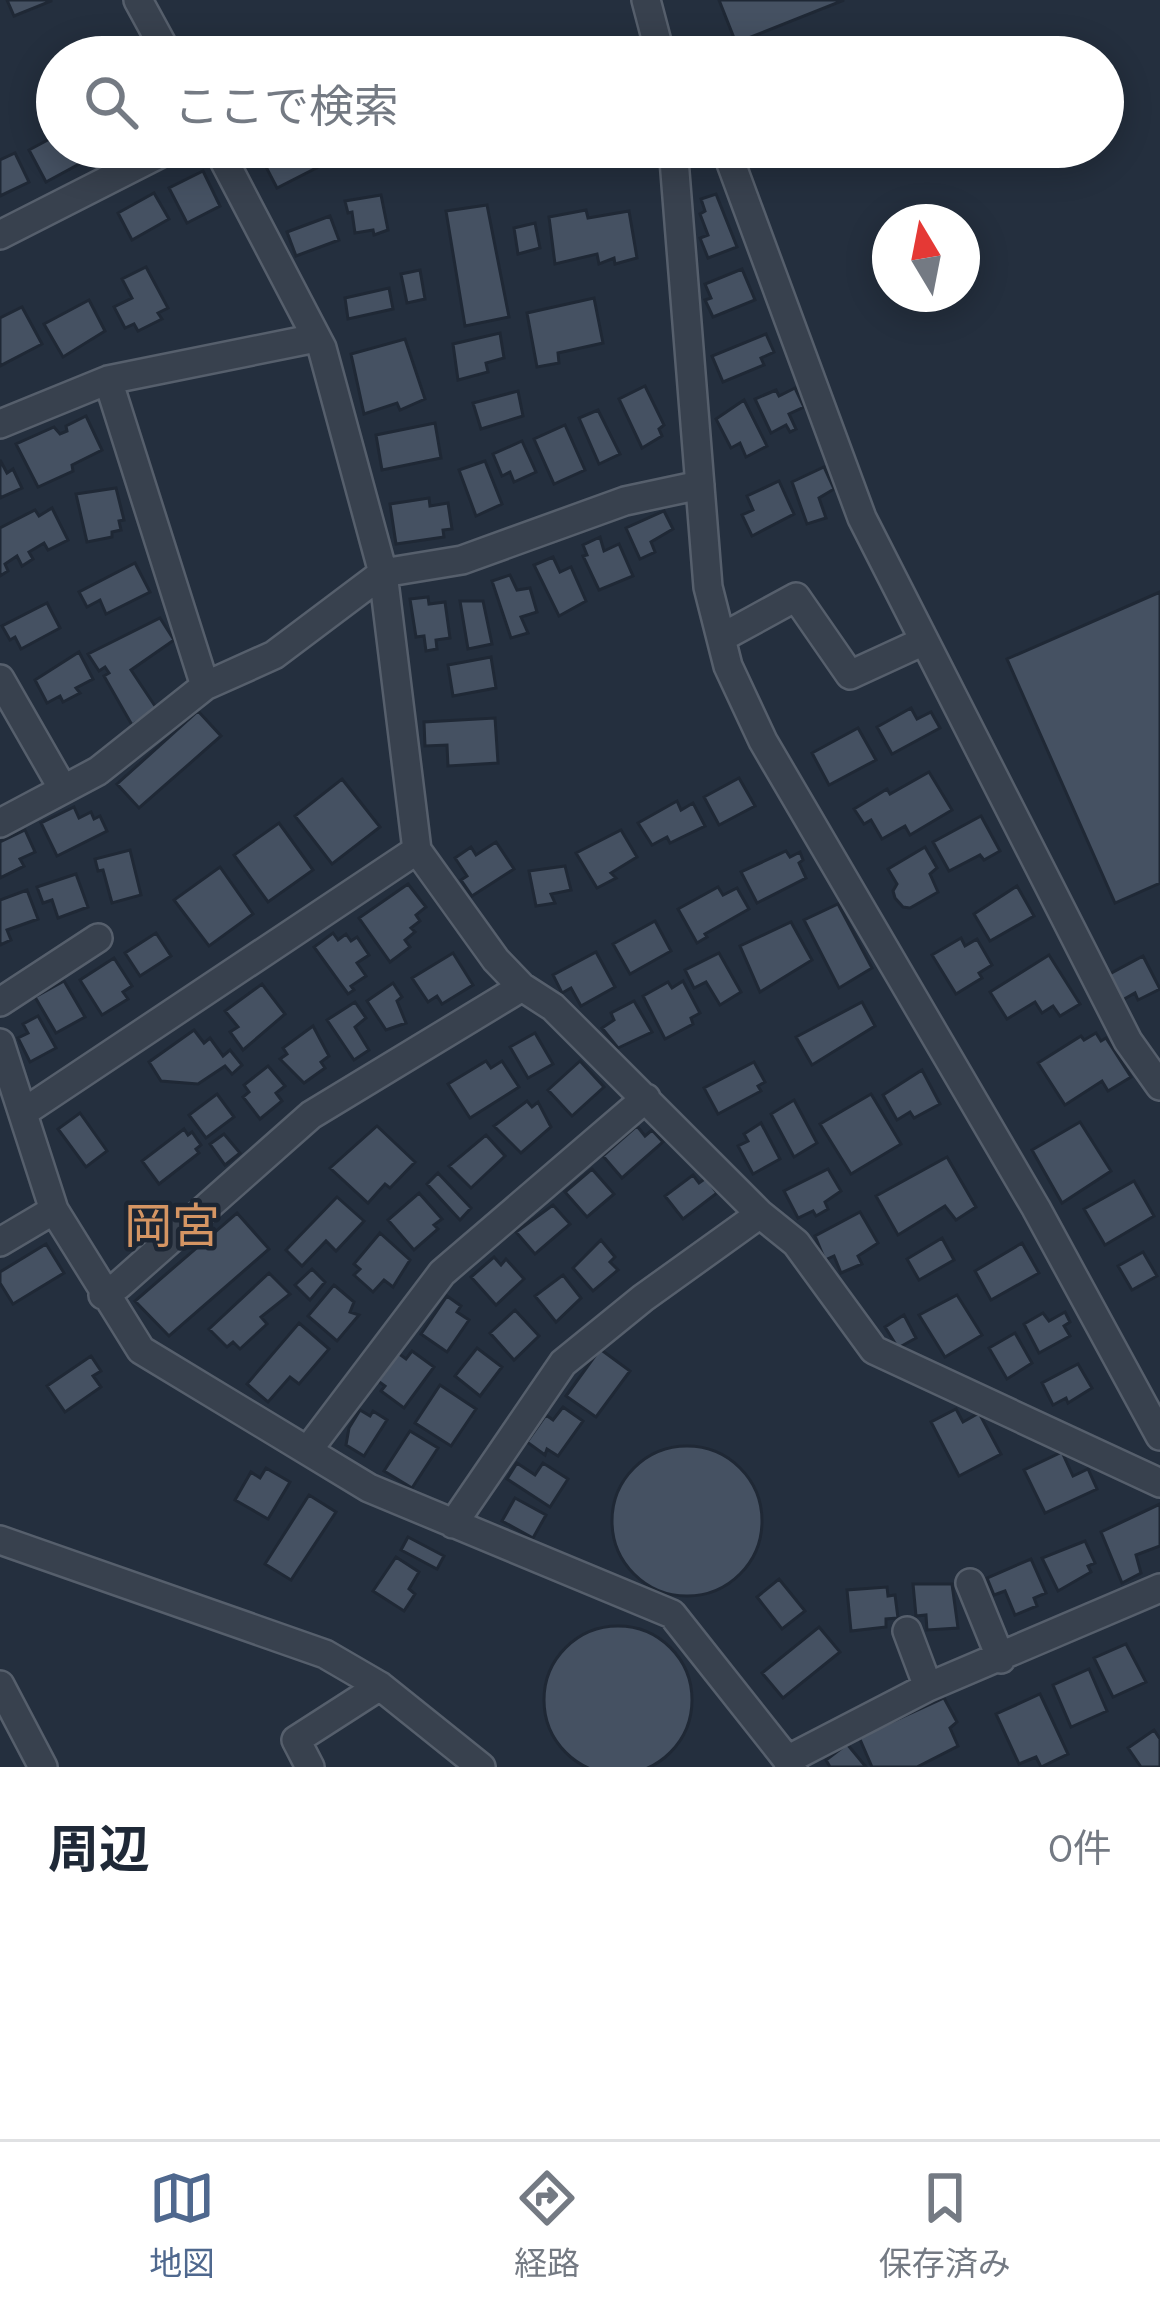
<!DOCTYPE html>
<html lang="ja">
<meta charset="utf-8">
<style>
:root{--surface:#fff;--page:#f2f2f3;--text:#1f2937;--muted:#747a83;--line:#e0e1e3;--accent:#4f688e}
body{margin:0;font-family:Figtree,"Noto Sans JP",sans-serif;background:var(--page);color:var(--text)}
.compass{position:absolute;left:872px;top:204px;width:108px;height:108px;border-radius:50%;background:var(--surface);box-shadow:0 6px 30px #0003;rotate:350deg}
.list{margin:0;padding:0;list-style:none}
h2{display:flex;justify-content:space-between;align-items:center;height:156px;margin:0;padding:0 48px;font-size:51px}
h2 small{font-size:39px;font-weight:400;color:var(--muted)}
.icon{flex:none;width:66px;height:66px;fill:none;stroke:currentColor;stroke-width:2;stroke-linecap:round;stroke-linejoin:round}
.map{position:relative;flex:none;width:1160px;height:1767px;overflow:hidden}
.search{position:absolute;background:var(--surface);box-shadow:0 6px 30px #0003;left:36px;right:36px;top:36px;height:132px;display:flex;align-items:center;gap:30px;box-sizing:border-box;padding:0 42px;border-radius:66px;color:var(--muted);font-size:45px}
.sheet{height:372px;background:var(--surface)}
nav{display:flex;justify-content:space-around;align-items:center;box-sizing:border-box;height:168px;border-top:3px solid var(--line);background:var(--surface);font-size:33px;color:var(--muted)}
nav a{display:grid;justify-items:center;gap:6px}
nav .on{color:var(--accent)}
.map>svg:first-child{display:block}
.building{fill:#455162;stroke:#1f2835;stroke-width:3}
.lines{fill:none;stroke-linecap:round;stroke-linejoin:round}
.street-casing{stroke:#565f6c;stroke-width:32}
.street{stroke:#38414e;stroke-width:27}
.labels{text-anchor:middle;stroke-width:9;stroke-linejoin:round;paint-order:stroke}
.quarter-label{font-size:48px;fill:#d59563;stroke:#1d2633}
</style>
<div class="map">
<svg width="1160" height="1767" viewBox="0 0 1160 1767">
<rect width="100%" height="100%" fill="#242f3e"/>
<path class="building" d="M7 0H51V1L14 16Z
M719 0H844L736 43Z
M57 135V147H101L103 151 46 182 29 150Z
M247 147H310L320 166 277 188 262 159 255 163Z
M15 153 29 182 0 196V160Z
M203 171 220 206 187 223 169 188Z
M154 193 169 219 132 240 118 213Z
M716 194 737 247 708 258 700 238 708 235 700 214 705 211 701 199Z
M381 195 388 230 374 235 373 230 355 233 352 212 348 213 345 201Z
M487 205 509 317 465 326 446 211Z
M586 210 588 218 629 211 637 258 615 264 614 258 599 264 597 254 555 264 549 217Z
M330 216 339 240 296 256 287 232Z
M535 223 540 248 518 254 514 228Z
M146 267 168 308 158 313 162 319 138 331 134 324 125 328 114 307 132 298 122 279Z
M742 269 755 300 713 317 705 300 711 298 705 284Z
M420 270 425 299 407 303 401 274Z
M389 288 393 309 348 319 345 298Z
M594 298 603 343 558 353 559 363 537 367 527 313Z
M89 300 105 331 63 357 44 324Z
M22 307 42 344 0 366V318Z
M500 333 504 358 486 363 488 372 458 380 453 344Z
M766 334 774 352 761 358 764 365 723 382 712 356Z
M405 339 425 399 400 410 397 403 364 414 351 354Z
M645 386 664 425 659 429 662 436 642 448 619 399Z
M795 388 804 407 789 414 796 429 790 432 786 425 771 433 755 399 776 390 779 396Z
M518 391 523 416 481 429 473 403Z
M744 400 767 446 746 457 740 443 731 448 716 419Z
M598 410 620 454 599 464 579 418Z
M86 416 102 450 72 465 73 471 38 487 16 444 54 427 60 434 67 431 66 426Z
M435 423 441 458 382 470 376 435Z
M565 425 585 470 554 484 534 439Z
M522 441 536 472 514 482 510 472 502 476 493 454Z
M0 460 7 473 13 469 22 488 0 498Z
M485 461 502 504 476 516 459 470Z
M824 467 834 489 819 498 826 518 807 524 792 482Z
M779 481 794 514 752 536 742 515 753 510 747 496Z
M116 488 124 520 119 521 121 530 112 532V537L87 542 76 494Z
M429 498 430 506 448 503 452 529 443 530 444 537 396 544 390 504Z
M52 508 68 540 48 550 44 543 29 552 33 559 22 566 17 556 5 564 8 571 0 576V528L35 510 39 516Z
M664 511 673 529 651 542 655 552 640 559 626 528Z
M600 537 604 551 619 544 633 576 599 590 583 556 587 555 583 545Z
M553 557 560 572 571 567 586 601 559 616 534 565Z
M135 563 150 592 106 614 100 600 87 607 79 592Z
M510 575 517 590 530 588 537 612 521 617 528 633 511 638 492 581Z
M1160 592V883L1115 903 1007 659Z
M428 597 429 604 445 602 450 638 436 640 437 649 426 651 424 636 416 637 410 599Z
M460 601H483L492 644 468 649Z
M47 603 60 628 21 649 15 637 10 640 2 626Z
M160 618 174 640 131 670 157 709 132 725 104 676 109 673 105 667 99 671 88 654Z
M79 652 93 679 76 688 80 693 63 702 60 696 47 703 35 680Z
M491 657 496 688 453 696 448 665Z
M911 708 917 719 931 712 940 728 892 754 877 727Z
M198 711 221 736 139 808 117 784Z
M495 718 498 763 448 766 447 745 425 746 424 722Z
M858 728 876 760 829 785 812 753Z
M929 772 952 810 910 835 905 826 882 839 871 820 864 824 854 809 887 789 890 794Z
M739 778 755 806 719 825 704 797Z
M342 779 380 827 332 864 295 816Z
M677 801 681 810 693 803 705 826 670 843 667 837 652 845 638 823Z
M74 807 79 818 91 812 94 819 100 816 107 831 57 856 41 823Z
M981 816 1000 851 984 860 980 855 949 871 933 842Z
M279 823 313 870 268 902 234 855Z
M25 830 35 852 20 859 24 866 0 878V842Z
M621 830 637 857 611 873 616 878 597 888 576 853Z
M496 842 514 869 472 896 461 880 467 876 455 858 471 847 476 855Z
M925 847 937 868 930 874 938 892 910 908 903 907 895 898 893 891 897 884 888 869Z
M130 850 141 895 112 903 103 870 98 871 95 859Z
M786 851 790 857 800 852 803 860 799 863 806 878 757 903 741 872Z
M565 866 571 890 551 894 555 903 536 906 529 871Z
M220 867 253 914 209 946 174 900Z
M76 874 88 907 58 918 52 900 43 903 37 887Z
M408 884 426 907 416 915 420 921 411 928 415 932 405 940 410 947 390 962 359 918Z
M1017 886 1034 916 990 941 974 914Z
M718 887 723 895 737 888 749 909 705 934 707 937 697 943 678 909Z
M27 890 38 919 7 930 11 940 0 945V900Z
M838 904 872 968 839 988 804 920Z
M655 921 671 951 630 974 613 944Z
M791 922 812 960 760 992 740 946Z
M156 933 171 956 140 976 125 953Z
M333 933 338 940 346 934 351 941 357 937 369 955 357 963 366 976 351 986 354 990 348 994 314 947Z
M961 938 965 946 977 939 992 965 979 973 982 978 956 994 932 955Z
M596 952 615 987 581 1006 571 988 562 993 553 975Z
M453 953 473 985 442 1004 437 996 428 1002 412 978Z
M719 953 741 992 720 1005 706 982 694 988 685 970Z
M1049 955 1080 1004 1060 1016 1053 1006 1042 1013 1035 1002 1007 1019 990 992Z
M1143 956 1160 989 1138 1000 1135 993 1119 1002 1106 976Z
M114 958 132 986 123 992 128 999 102 1015 80 980Z
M64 981 85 1017 56 1033 35 997Z
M683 981 700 1013 691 1018 693 1024 665 1039 643 996 668 982 672 988Z
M393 983 402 997 397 1001 406 1023 386 1030 367 1001Z
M262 984 285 1014 243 1050 230 1032 238 1027 225 1011Z
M634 1001 652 1032 618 1048 602 1028 614 1020 611 1013Z
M355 1002 366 1018 355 1027 369 1050 354 1060 327 1020Z
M862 1002 875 1026 812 1065 796 1037Z
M38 1016 56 1048 30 1062 18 1038 28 1033 23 1024Z
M313 1026 329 1056 321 1062 325 1068 304 1083 280 1059 287 1054 283 1048Z
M194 1030 204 1043 210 1038 223 1056 230 1050 242 1065 232 1074 225 1066 198 1084 161 1081 149 1062Z
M535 1033 553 1064 528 1078 510 1047Z
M1096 1033 1101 1041 1106 1038 1131 1077 1108 1091 1102 1081 1065 1105 1038 1063 1081 1036 1084 1040Z
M486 1061 491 1068 502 1061 519 1087 470 1118 448 1084Z
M580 1061 604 1087 572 1116 548 1090Z
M754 1062 765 1082 758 1086 761 1091 718 1114 704 1088Z
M268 1066 285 1086 276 1093 282 1101 260 1119 243 1097 249 1092 244 1085Z
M922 1070 940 1104 914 1118 910 1112 897 1120 883 1095Z
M217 1094 234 1117 206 1138 189 1115Z
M871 1094 901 1144 851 1174 820 1124Z
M794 1100 817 1143 794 1157 771 1114Z
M527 1101 532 1107 538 1102 551 1127 521 1153 494 1126Z
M80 1113 107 1151 86 1167 58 1129Z
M1080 1122 1111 1171 1062 1203 1032 1150Z
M761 1123 780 1159 753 1174 738 1146 748 1141 744 1134Z
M377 1126 415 1162 390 1188 385 1184 368 1203 330 1168Z
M637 1126 645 1136 652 1130 663 1142 622 1178 603 1156Z
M184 1129 188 1135 192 1132 201 1145 196 1149 199 1153 159 1184 142 1161Z
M224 1134 240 1153 225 1165 210 1144Z
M486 1135 505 1156 471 1188 449 1166Z
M947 1157 976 1207 956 1220 945 1206 898 1235 876 1196Z
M592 1169 614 1194 587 1217 565 1192Z
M828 1169 841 1191 825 1202 828 1209 816 1216 813 1211 798 1218 784 1191Z
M438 1173 471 1208 460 1220 427 1184Z
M693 1175 699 1183 706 1178 717 1193 683 1219 665 1196Z
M1134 1181 1154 1216 1105 1245 1084 1209Z
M419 1193 442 1219 434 1225 438 1229 414 1250 388 1220Z
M337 1197 364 1221 336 1251 326 1241 302 1266 286 1250Z
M553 1205 570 1224 535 1254 516 1232Z
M860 1212 878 1243 858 1256 862 1264 841 1273 834 1256 825 1260 815 1236Z
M237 1213 269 1249 169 1336 135 1301Z
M380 1233 410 1260 393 1287 384 1280 373 1292 354 1275 360 1269 354 1264Z
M942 1238 954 1260 919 1280 907 1259Z
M601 1240 615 1257 610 1262 618 1270 593 1291 573 1268Z
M1022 1243 1039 1273 991 1300 975 1271Z
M46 1244 64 1273 13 1304 0 1283V1272Z
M1143 1252 1157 1276 1132 1290 1118 1266Z
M494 1257 501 1265 506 1259 524 1279 496 1305 471 1277Z
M312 1269 325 1282 310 1300 295 1285Z
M269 1273 290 1294 261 1317 267 1324 240 1349 233 1342 227 1347 209 1329Z
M563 1275 581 1298 556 1322 535 1296Z
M334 1285 354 1302 350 1312 359 1315 337 1341 308 1316Z
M957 1295 982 1335 945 1357 919 1315Z
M447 1296 461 1306 457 1312 469 1320 447 1352 421 1334Z
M515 1310 539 1336 514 1360 490 1333Z
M1065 1312 1070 1322 1064 1326 1070 1336 1039 1353 1024 1324 1043 1313 1049 1321Z
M904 1315 916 1338 898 1348 885 1327Z
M299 1323 329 1349 299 1384 290 1377 268 1402 247 1384Z
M1015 1333 1032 1363 1007 1379 989 1348Z
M477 1348 502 1367 480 1396 455 1376Z
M600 1349 630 1371 596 1417 566 1396Z
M412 1351 434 1367 404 1408 381 1391 385 1386 378 1381 398 1353 406 1359Z
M91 1356 101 1371 93 1376 101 1387 65 1412 47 1386Z
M1078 1364 1092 1388 1068 1403 1066 1398 1053 1405 1042 1383Z
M440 1385 476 1409 451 1446 415 1423Z
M563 1407 583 1421 558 1456 547 1449 545 1455 527 1442 546 1415 553 1420Z
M956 1409 963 1422 979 1413 1001 1454 959 1476 931 1422Z
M360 1410 370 1416 373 1411 387 1420 364 1456 346 1445 349 1428Z
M410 1431 438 1448 412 1488 384 1471Z
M612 1521a75 75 0 1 1 150 0a75 75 0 1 1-150 0Z
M1062 1452 1073 1476 1088 1469 1097 1489 1045 1513 1024 1470Z
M517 1463 535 1475 543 1463 568 1479 550 1507 507 1479Z
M266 1468 290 1482 268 1519 235 1500 251 1472 260 1478Z
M309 1495 336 1512 291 1580 265 1564Z
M515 1498 546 1515 533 1538 502 1521Z
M1160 1504V1546L1136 1555 1141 1573 1122 1583 1101 1532Z
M408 1537 444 1556 437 1569 401 1550Z
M1085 1541 1095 1563 1088 1566 1091 1572 1058 1591 1042 1558Z
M396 1557 419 1572 409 1589 415 1594 404 1611 373 1591Z
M1031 1559 1046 1593 1034 1598 1037 1606 1015 1615 1005 1591 994 1595 987 1578Z
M779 1579 805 1611 782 1629 757 1597Z
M913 1584H952L958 1628 927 1630 926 1615 916 1616Z
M887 1587 888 1596 895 1595 898 1618 886 1619V1627L851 1631 847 1590Z
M544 1700a74 74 0 1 1 148 0a74 74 0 1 1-148 0Z
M819 1627 840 1652 783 1698 762 1673Z
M1126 1644 1146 1682 1113 1697 1094 1658Z
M1089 1669 1107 1711 1071 1727 1053 1685Z
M1040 1694 1068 1754 1041 1767 1036 1757 1019 1764 996 1714Z
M944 1698 957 1722 950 1728 958 1746 917 1767H872L859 1737Z
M1154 1730 1160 1739V1767H1141L1128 1748Z
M847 1744 866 1767H830L826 1760Z"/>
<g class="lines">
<g class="street-casing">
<path id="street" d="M138 0 169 57
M646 0 661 57
M350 57 356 54
M217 147 322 348 383 573 417 850 496 960 522 987 553 1007 760 1214 796 1243 874 1350 1160 1483
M673 147 708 587 728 666 763 741 1036 1208 1160 1436
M725 147 862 518 1128 1041 1160 1086
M0 235 173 147
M108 380 205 686
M0 424 108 380 316 338
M721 638 796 597 850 675 924 641
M0 679 63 789
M0 823 98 771 205 686 274 655 383 573 462 560 625 501 700 485
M0 1002 98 938
M0 1043 54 1210 141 1350 369 1488 672 1614 793 1767
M24 1112 417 850
M0 1242 54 1210
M103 1295 119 1285 311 1115 522 987
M308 1450 442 1273 646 1098
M453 1524 563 1363 643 1298 760 1214
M0 1540 325 1654 380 1686 481 1767
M970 1583 1001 1659
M907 1631 928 1687
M0 1685 43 1767
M787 1760 928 1687 1160 1588
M310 1767 296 1740 380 1686"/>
</g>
<use href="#street" class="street"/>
</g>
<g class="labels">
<g class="quarter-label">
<text x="172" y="1243">岡宮</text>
</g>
</g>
</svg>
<svg class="compass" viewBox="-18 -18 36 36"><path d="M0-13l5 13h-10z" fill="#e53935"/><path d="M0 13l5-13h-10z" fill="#747a83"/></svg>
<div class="search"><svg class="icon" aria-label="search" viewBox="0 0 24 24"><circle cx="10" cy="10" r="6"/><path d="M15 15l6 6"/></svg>ここで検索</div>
</div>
<section class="sheet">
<h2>周辺<small>0件</small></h2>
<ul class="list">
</ul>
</section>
<nav>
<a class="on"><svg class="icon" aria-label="map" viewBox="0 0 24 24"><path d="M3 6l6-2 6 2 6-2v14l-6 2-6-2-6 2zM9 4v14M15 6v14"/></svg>地図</a>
<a><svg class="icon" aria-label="directions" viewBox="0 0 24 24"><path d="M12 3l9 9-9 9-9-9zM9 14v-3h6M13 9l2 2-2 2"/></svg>経路</a>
<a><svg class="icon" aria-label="saved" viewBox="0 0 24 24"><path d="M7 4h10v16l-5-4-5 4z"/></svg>保存済み</a>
</nav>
